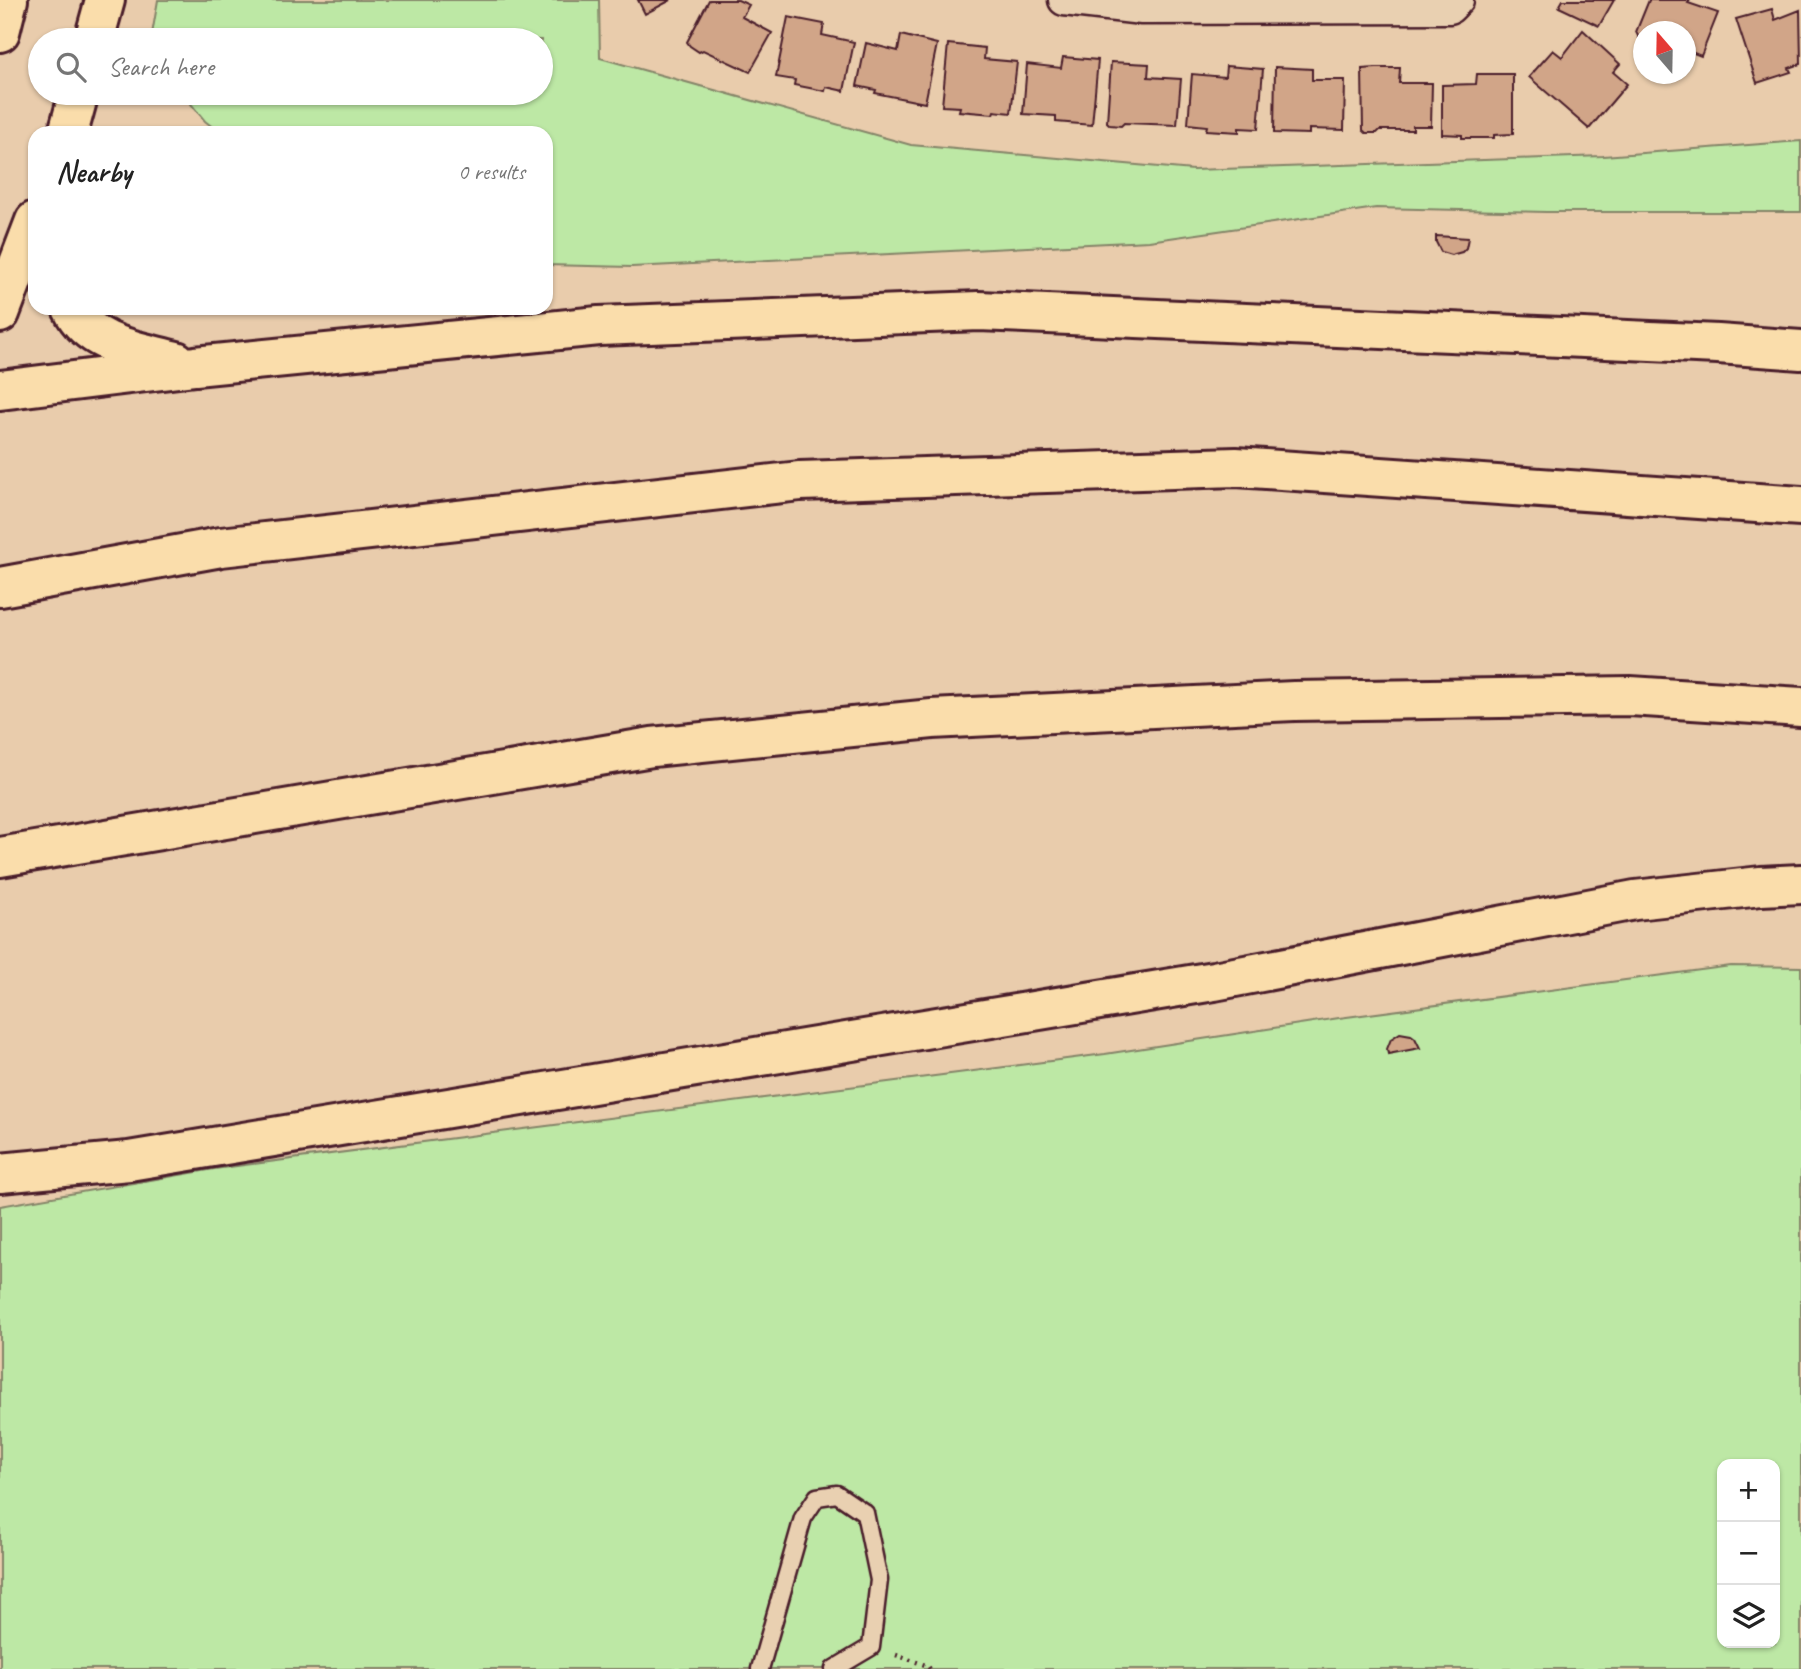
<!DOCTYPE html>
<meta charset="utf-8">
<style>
:root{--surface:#fff;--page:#f2f2f2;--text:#222;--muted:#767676;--line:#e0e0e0}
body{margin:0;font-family:Caveat,sans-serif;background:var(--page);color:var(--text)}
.controls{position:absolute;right:21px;bottom:21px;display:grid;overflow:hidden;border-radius:14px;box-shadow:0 2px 5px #0004}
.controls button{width:63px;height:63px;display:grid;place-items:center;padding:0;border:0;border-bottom:2px solid var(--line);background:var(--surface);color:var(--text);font:35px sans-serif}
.compass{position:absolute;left:1633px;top:21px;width:63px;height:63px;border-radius:50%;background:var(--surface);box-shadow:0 2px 5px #0004;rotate:340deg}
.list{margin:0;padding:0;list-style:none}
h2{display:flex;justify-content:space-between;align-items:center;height:91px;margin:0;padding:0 28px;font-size:30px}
h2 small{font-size:23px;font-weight:400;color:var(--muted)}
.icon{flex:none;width:38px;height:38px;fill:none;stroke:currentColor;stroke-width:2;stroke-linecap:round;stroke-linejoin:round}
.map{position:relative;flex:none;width:1801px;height:1669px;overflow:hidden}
.search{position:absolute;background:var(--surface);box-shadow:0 2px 5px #0004;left:28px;top:28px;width:525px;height:77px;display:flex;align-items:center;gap:18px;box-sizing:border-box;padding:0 24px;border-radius:38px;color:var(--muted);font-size:26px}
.panel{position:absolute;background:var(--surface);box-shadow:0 2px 5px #0004;left:28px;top:126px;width:525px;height:189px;border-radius:21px}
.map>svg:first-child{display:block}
.green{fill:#bde8a5;stroke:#848468;stroke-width:2;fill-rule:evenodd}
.building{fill:#d1a588;stroke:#4a1f2b;stroke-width:2}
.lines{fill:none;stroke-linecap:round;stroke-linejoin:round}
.service-casing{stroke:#4a1f2b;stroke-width:21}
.minor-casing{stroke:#4a1f2b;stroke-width:35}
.primary-casing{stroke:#4a1f2b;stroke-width:44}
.motorway-casing{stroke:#4a1f2b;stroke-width:44}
.path{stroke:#4a1f2b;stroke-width:4.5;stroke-dasharray:2 5;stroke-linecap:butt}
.service{stroke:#e9d0b1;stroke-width:16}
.minor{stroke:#e9d0b1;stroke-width:30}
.primary{stroke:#faddab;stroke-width:38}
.motorway{stroke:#faddab;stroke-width:38}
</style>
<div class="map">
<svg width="1801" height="1669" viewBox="0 0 1801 1669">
<rect width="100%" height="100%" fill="#e9ccac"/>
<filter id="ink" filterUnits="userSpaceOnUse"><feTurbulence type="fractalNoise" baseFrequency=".0143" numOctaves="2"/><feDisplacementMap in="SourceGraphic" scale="14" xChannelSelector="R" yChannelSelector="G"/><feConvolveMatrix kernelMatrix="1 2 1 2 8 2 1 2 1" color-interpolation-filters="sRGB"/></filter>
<g filter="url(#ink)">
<path class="green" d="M158 0H599L600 58 911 145 1193 170 1603 156 1801 141V212H1546L1376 208 1149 241 632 267 546 265V133H220L205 121 182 93H541V40H151Z
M1731 966 1801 967V1669H0V1206L214 1169 1105 1054 1339 1018ZM1722 1464H1775V1643H1722Z"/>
<path class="building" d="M638 0H671L645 14Z
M709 0H738L749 5 742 17 772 33 750 72 703 50 699 52 690 46 687 42Z
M1563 0H1614L1599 26 1559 7Z
M1649 0H1690L1688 3 1718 13 1701 56 1686 50V32H1644V39L1639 38 1636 32Z
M1772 9 1775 20 1800 10 1801 64 1789 68 1791 72 1757 83 1736 19Z
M788 17 824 24 822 35 854 42 844 91 826 87 825 91 794 85 795 80 776 77Z
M1583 30 1620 64 1613 72 1627 84 1589 129 1529 77 1553 50 1562 57Z
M901 35 937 44 925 103 875 93 876 90 857 86 866 43 898 51Z
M948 44 985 48 984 59 1017 62 1011 113 994 111 993 114 959 111 960 107 942 106Z
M1063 57 1098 60 1092 125 1056 122V116L1023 114 1027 64 1061 68Z
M1111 62 1149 64 1148 77 1181 79 1177 125 1124 123 1121 126 1110 125 1107 122Z
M1226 66 1263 69 1258 129 1239 128V132L1206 130 1207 126 1188 124 1192 74 1225 77Z
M1275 67 1312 69V80H1345L1344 130 1309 129V134L1274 133Z
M1376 68H1400L1399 83H1432L1431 126H1413V130H1380L1377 133H1366L1363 130 1362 69Z
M1477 74H1513V134L1494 135V138H1462V135L1442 134V85L1476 84Z
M1436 236 1468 238 1466 248 1462 252 1451 255 1441 252 1436 242Z
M1400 1033 1411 1035 1415 1038 1420 1048 1388 1054 1387 1049 1391 1039Z"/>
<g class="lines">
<g class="service-casing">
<path id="service" d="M760 1669 803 1518 817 1497 837 1494 865 1513 879 1580 871 1647 834 1669"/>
</g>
<g class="minor-casing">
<path id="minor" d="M1064 0 1142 9 1450 8 1458 0"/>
</g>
<g class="primary-casing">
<path id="primary" d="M0 32 8 0
M94 40 105 0
M68 133 79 93
M0 313 35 221"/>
</g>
<g class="motorway-casing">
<path id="motorway" d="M72 308C90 346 140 351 176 361
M0 390 195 366 599 326 979 311 1718 344 1801 350
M0 587 221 547 800 481 1236 467 1801 506
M0 857 652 747 932 719 1294 701 1630 696 1801 707
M0 1173 129 1161 1214 981 1635 900 1761 886 1801 884"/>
</g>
<path class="path" d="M896 1655 928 1666 930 1669"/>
<use href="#service" class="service"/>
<use href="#minor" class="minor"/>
<use href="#primary" class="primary"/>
<use href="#motorway" class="motorway"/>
</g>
</g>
</svg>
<div class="controls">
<button>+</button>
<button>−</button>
<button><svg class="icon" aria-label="layers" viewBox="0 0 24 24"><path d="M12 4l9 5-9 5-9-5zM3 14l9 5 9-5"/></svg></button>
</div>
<svg class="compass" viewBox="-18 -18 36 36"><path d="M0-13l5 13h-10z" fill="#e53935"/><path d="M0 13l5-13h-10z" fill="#767676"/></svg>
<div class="search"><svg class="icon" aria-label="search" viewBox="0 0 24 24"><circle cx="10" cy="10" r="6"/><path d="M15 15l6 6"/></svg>Search here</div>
<section class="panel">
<h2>Nearby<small>0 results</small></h2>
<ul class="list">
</ul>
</section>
</div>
